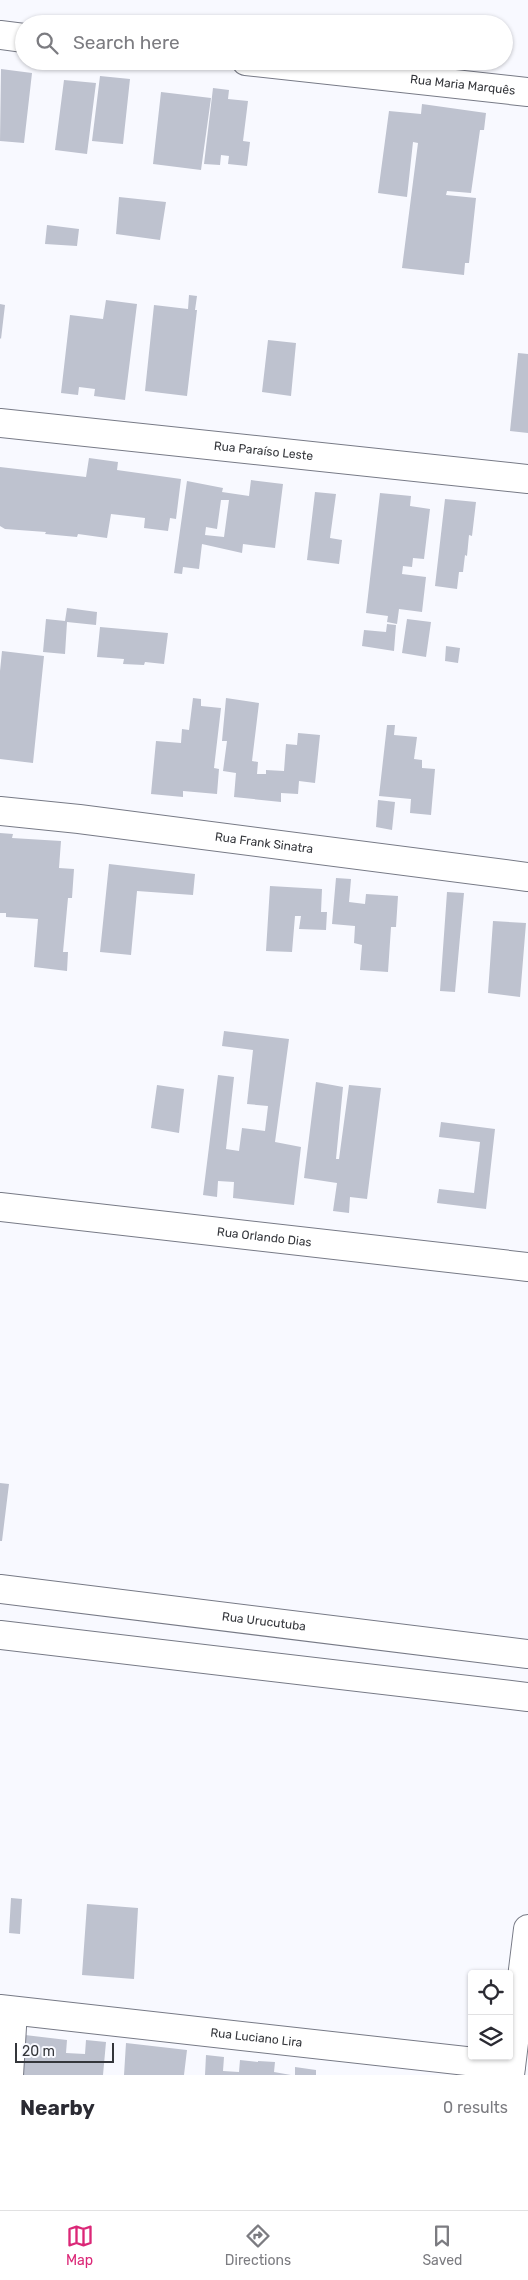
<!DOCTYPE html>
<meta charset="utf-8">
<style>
:root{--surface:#fff;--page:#f2f2f3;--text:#2b2b33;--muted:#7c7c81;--line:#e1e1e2;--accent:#db2777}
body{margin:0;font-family:Rubik,sans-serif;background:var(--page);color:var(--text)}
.controls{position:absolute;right:15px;bottom:15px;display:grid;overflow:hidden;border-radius:5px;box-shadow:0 1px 4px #0004}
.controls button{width:45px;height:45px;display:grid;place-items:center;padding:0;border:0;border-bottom:1px solid var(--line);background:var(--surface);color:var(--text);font:25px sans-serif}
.scale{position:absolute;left:15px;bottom:12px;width:99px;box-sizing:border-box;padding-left:5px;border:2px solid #34363b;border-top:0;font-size:14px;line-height:18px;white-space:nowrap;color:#34363b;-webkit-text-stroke:4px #f8f9ff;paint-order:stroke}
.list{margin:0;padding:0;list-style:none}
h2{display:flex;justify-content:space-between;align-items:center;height:65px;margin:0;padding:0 20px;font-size:21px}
h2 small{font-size:16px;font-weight:400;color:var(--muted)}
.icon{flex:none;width:28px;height:28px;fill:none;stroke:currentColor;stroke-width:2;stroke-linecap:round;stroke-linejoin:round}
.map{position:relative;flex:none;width:528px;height:2075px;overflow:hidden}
.search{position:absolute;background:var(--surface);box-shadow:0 1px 4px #0004;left:15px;right:15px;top:15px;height:55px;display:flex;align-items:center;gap:12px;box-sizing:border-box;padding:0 18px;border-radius:28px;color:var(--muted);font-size:19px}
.sheet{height:135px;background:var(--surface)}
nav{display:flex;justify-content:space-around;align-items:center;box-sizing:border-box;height:70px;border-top:1px solid var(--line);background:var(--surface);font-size:14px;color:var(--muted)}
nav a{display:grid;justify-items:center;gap:2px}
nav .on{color:var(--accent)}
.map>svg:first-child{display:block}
.building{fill:#bec2cf;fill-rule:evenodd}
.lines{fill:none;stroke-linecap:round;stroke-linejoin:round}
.minor-casing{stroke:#777a86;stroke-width:30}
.minor{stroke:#fff;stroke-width:28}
.labels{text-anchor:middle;stroke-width:4;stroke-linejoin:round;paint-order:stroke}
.street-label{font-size:12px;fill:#34363b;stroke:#f8f9ff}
</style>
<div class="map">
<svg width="528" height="2075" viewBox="0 0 528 2075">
<rect width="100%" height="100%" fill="#f8f9ff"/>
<path class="building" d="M1 69 32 73 24 143 0 141Z
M100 76 130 79 123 144 92 141Z
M64 80 96 83 87 154 55 150Z
M213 88 229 90 228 99 248 101 243 141 250 142 247 166 228 164 229 156 221 155 220 165 204 164Z
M161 92 211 98 201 170 153 164Z
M422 104 486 113 484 130H480L471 193 447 191 446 195 476 198 469 263H465L464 275 402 268 418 143 413 142 407 197 378 193 389 111 421 114Z
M119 197 166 202 160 240 116 234Z
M47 225 79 229 77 246 45 244Z
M189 295 197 296 195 310H197L187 396 145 391 154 305 188 309Z
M106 300 137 304 125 400 94 396 95 389 79 387 78 395 61 393 70 315 103 319Z
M0 304 5 305 1 339 0 338Z
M268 340 296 343 291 396 262 392Z
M518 353 528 354V433L510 431Z
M89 458 118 462 117 470 181 479 176 519 170 518 168 531 144 528 145 518 111 514 107 538 78 534 77 537 45 534 46 532 5 529 0 526V467L86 477Z
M251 480 283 484 275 548 243 544 242 553 202 544 199 569 183 567 182 574 174 573 187 481 223 488 222 492 249 496ZM221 500H229L224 537 205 535 206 527 217 529Z
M315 492 336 494 330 538 342 540 339 564 307 560Z
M380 493 411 496 410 506 430 509 424 559 413 558 412 567 403 566 402 574 426 577 422 612 399 609 397 624 387 622 388 616 366 613Z
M445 499 476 502 472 536 469 535 467 556 465 555 463 572H459L457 589 435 586Z
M67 608 97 612 96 625 67 622 65 654 43 652 46 619 65 621Z
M407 619 431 622 426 657 402 653Z
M387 624 396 625 394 651 362 646 364 630 386 632Z
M100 627 168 633 164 664 145 662 144 665 123 664 124 659 97 657Z
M446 646 460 648 458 663 445 661Z
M2 651 44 656 33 763 0 759V671Z
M193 698 201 699V706L221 708 214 768 219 769 217 794 183 791V797L151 794 156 741 181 743 182 729 189 730Z
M226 698 259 703 252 761 258 762 257 774H266V770L284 771 286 744 297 745 298 733 320 735 315 783 299 781 298 794 281 793V802L234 797 236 773 223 771 227 741H222Z
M387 725H395L394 735 417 737 414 759 422 760V768L435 769 431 815 410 813 411 799 379 796Z
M378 800 395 802 392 830 376 827Z
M0 833 13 834 12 838 61 841 59 868 74 869 72 898H68L63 952H68L67 971 34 967 38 919 6 917V913H0Z
M109 864 195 874 193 895 137 891 131 955 100 952Z
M336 878 351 879 349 902 365 904 366 894 398 896 396 927H391L388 972 360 970 362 945 354 943 355 926 332 924Z
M270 886 322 889 321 912H327L326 930 299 929 301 916H295L292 952 266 951Z
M447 892 464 893 455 992 440 991Z
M493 921 526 923 520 997 488 993Z
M224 1031 289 1039 275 1142 301 1147 294 1205 233 1198 234 1182 218 1181 217 1197 203 1195 218 1075 234 1077 226 1149 239 1151 242 1128 265 1131 268 1106 247 1104 253 1050 222 1046Z
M316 1082 343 1087 336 1159H339L349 1085 381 1088 367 1199 350 1197 349 1213 333 1211 337 1183 304 1178Z
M157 1085 184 1089 179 1133 151 1128Z
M441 1122 495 1129 486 1209 437 1203 439 1189 474 1193 480 1142 439 1137Z
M0 1483 9 1484 2 1541H0Z
M11 1898 22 1899 20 1934 9 1933Z
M87 1904 138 1908 134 1979 82 1975Z
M25 2035 67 2040 66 2053 85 2054 86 2040 106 2042 103 2075H21Z
M126 2043 187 2050 184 2075H124Z
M206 2055 224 2057 223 2071 239 2072 240 2060 258 2062V2061L275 2062 274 2072 291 2075H205Z
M295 2067 316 2070V2075H295Z"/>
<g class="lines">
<g class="minor-casing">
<g id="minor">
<path d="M0 35 24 38"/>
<path id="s1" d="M246 61 528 92"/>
<path id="s2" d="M0 423 528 479"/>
<path id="s3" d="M0 811 79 819 528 877"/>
<path id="s4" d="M0 1207 528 1267"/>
<path id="s5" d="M0 1589 528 1654"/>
<path d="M0 1635 528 1697"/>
<path id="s6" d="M0 2009 511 2066"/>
<path d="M9 2075 13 2011"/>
<path d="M510 2075 528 1929"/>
</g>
</g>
<use href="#minor" class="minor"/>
</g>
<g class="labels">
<g class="street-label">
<text dy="4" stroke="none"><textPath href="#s1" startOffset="218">Rua Maria Marquês</textPath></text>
<text dy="4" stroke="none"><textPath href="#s2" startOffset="265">Rua Paraíso Leste</textPath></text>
<text dy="4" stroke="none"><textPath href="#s3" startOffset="266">Rua Frank Sinatra</textPath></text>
<text dy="4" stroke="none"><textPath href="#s4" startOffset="266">Rua Orlando Dias</textPath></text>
<text dy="4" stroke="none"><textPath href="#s5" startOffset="266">Rua Urucutuba</textPath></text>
<text dy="4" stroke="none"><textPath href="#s6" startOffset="258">Rua Luciano Lira</textPath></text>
</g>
</g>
</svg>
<div class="controls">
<button><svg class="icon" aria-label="locate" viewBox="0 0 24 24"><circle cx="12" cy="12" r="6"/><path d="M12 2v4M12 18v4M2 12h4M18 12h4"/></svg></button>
<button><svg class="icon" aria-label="layers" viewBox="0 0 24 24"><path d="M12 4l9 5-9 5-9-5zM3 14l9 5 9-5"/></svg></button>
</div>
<div class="scale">20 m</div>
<div class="search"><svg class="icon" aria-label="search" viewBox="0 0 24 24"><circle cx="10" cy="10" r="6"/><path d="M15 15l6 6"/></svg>Search here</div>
</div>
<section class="sheet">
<h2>Nearby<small>0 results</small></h2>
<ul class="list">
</ul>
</section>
<nav>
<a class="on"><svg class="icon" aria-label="map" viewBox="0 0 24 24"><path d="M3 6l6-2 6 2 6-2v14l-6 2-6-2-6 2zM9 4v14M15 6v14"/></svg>Map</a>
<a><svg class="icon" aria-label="directions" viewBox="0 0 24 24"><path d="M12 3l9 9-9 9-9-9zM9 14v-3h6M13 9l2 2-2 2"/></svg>Directions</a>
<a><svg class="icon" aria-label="saved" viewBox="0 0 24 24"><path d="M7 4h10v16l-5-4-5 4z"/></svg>Saved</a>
</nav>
